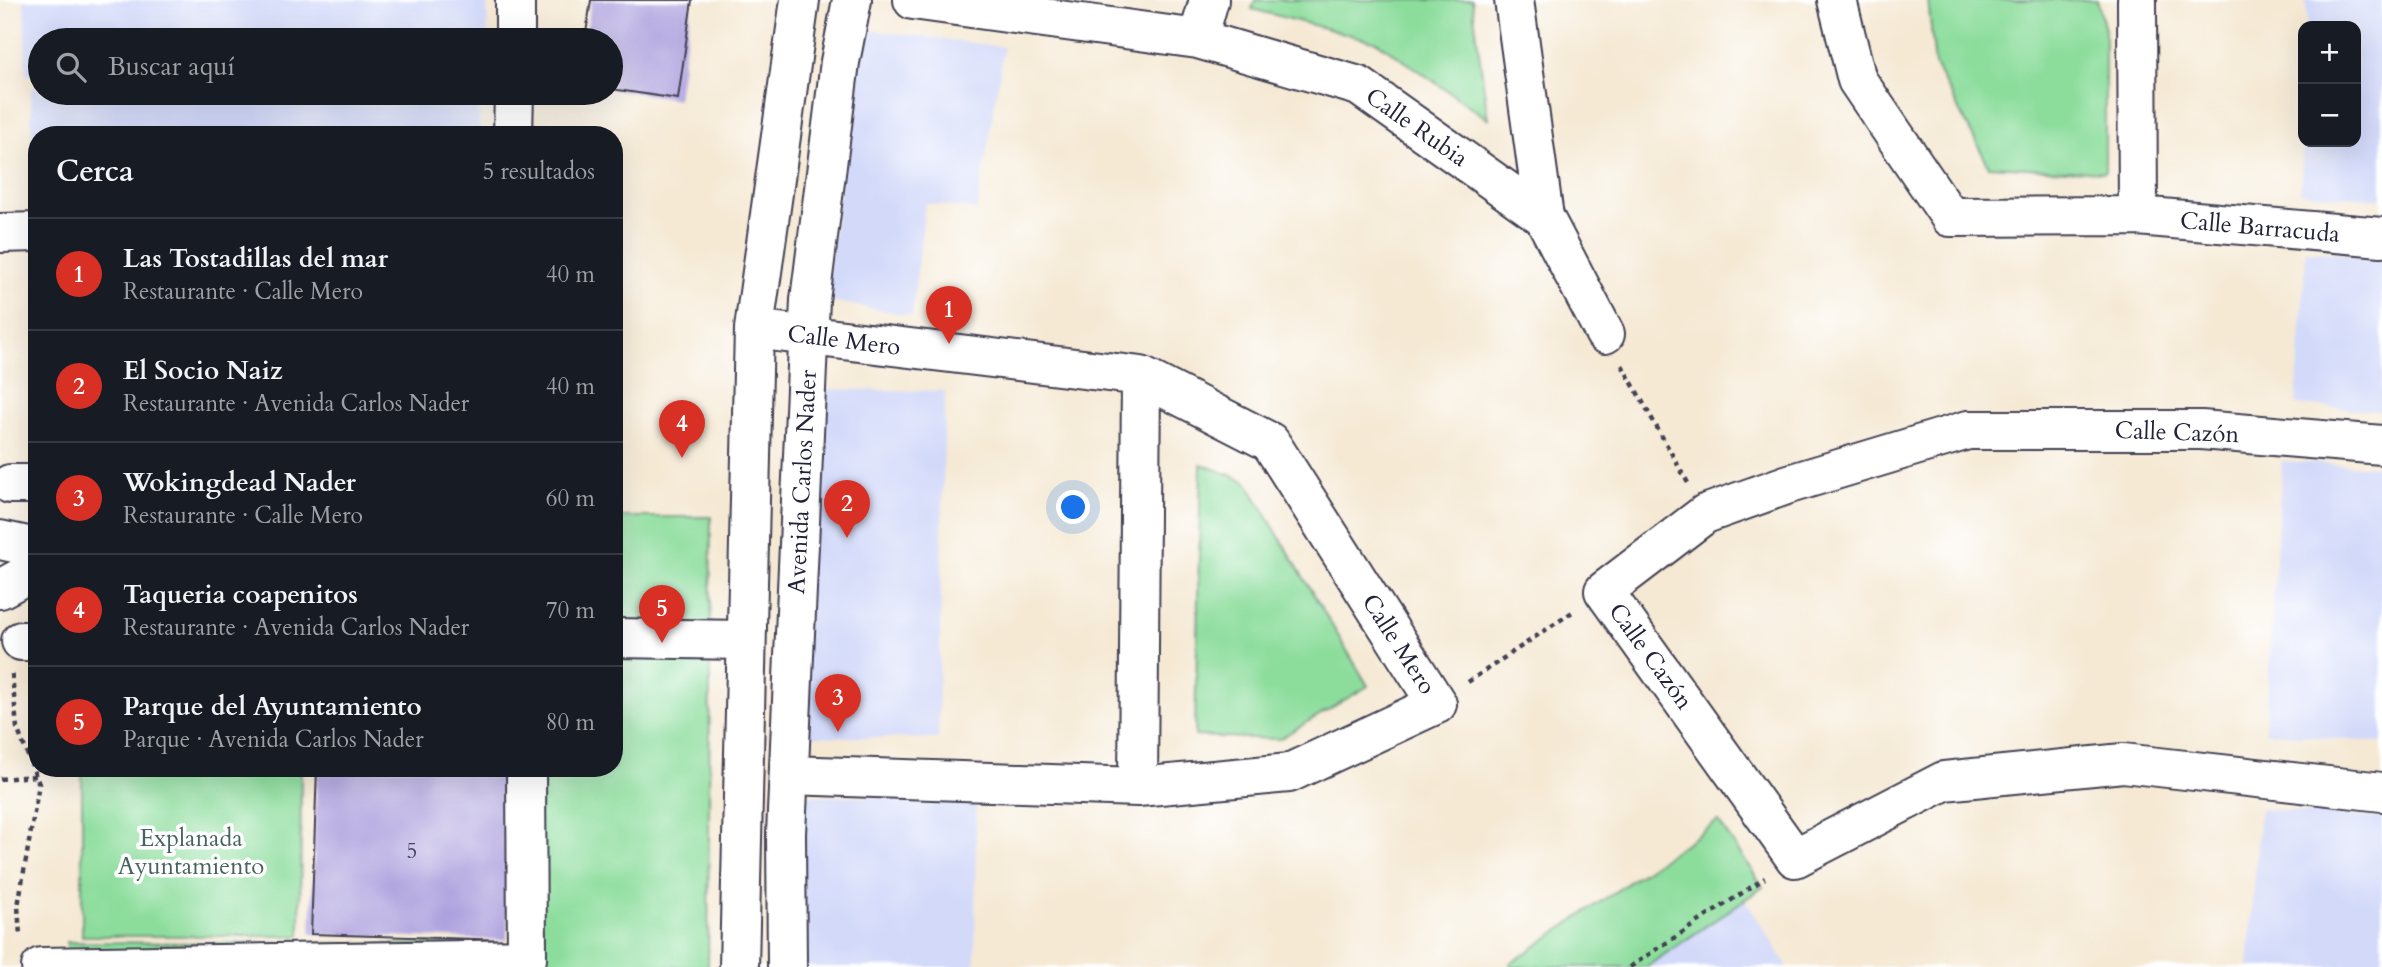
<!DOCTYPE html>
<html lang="es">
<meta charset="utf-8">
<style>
:root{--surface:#171b24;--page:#242831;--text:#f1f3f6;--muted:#9ea1a6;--line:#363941;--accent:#d93025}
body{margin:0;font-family:Cardo,serif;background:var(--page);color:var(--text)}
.controls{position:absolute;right:21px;top:21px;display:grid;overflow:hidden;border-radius:14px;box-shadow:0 7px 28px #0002}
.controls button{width:63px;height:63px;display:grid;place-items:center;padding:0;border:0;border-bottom:2px solid var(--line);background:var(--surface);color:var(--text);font:35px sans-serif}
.you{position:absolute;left:1074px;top:508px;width:24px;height:24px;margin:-18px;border:5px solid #fff;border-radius:50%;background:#1a73e8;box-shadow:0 0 0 10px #1a73e833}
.badge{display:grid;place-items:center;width:46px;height:46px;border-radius:50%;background:var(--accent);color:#fff;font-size:23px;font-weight:700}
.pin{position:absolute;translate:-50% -58px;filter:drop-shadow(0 2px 4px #0008)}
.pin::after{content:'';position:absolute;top:37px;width:24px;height:21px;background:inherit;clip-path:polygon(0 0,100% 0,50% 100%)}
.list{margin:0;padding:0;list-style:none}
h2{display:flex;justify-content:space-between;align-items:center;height:91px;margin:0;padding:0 28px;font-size:30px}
h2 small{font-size:23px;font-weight:400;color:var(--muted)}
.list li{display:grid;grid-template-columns:46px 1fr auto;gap:21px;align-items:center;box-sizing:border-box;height:112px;padding:0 28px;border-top:2px solid var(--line)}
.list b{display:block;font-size:26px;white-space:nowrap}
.list p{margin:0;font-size:23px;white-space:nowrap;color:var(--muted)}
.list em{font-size:23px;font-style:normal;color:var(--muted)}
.icon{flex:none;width:38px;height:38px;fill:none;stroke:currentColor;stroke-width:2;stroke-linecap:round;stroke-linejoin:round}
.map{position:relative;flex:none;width:2382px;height:967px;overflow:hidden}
.search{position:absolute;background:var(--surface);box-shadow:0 7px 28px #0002;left:28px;top:28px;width:595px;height:77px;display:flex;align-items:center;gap:18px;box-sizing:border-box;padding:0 24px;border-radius:38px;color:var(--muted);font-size:26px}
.panel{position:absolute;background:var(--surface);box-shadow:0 7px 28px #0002;left:28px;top:126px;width:595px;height:651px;border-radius:28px}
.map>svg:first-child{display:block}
.built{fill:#d2d9f9}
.green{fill:#8cdd9c;stroke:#57806c;stroke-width:2}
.building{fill:#ada2de}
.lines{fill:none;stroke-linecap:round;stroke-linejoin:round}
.minor-casing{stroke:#424052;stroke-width:42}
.path{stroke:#424052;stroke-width:4.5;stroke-dasharray:5 5;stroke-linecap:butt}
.minor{stroke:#fff;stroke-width:38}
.labels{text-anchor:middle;stroke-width:7;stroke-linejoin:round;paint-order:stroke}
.number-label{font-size:21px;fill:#454264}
.street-label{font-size:24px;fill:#22223b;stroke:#fff}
.park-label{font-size:24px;fill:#47635d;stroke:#fff}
</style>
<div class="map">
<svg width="2382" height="967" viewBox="0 0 2382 967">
<rect width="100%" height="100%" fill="#fff"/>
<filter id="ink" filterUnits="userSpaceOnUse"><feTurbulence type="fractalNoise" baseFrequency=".0143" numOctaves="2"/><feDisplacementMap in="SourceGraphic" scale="14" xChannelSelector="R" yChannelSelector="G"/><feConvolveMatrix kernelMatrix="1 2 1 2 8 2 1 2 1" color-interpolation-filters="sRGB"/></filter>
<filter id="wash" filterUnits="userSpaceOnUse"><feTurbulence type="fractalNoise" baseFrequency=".00686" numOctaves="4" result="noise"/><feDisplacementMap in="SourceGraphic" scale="28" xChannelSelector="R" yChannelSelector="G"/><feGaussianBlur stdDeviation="1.57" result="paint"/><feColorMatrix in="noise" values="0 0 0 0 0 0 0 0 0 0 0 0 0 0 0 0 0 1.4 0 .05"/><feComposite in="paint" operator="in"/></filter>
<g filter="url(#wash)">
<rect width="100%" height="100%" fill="#f5e9d4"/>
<path class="built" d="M24 0H487L488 40H40V75H26Z
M2306 0H2382V199L2300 193 2304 142H2356V26H2307Z
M862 29 1004 47 977 210 925 203 912 316 825 300Z
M31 88H40V93H479L480 135H37V386Z
M2306 251 2382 256V411L2296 405Z
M810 389 945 391 938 739 803 736Z
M2282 461 2382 467V743L2265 732Z
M803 796 976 797 975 967H801Z
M2260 809 2382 818V967H2248Z
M1745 899 1788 967H1646Z"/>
<path class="green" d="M1255 0H1472L1488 119 1377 42 1252 9Z
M1928 0H2097L2105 30V172L1989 166 1935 65Z
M1201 464 1246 481 1368 686 1279 739 1195 736Z
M614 517H711L708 967H67V942L537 945 538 768H614Z
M82 768H301L300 936H82Z
M1718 821 1763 887 1646 967H1512L1510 964Z"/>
<g id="blocks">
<path class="building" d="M591 0H692L678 99 611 89V40H585Z
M317 768H513L507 940 311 934Z"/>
</g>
</g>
<g filter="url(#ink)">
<use href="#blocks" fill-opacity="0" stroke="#424052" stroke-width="2"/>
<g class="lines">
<g class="minor-casing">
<path id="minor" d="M913 0 1198 39
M1209 0 1198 39 1359 86 1544 217
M1514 0 1544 217 1605 334
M1837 0 1857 80 1950 217 2138 216 2382 237
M2137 0 2138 216
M515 40V0
M513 135 514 93
M0 233 37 232
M754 329 1141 376 1270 442 1437 704 1289 773 1138 787 789 775
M2382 445 2201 430H1968L1789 484 1705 514 1604 591 1795 858 1944 781 2123 763 2382 792
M10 484H37
M0 540 37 548
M0 589 37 569
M614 638 745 640
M21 641H37
M1138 787 1141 376
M41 967 527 959 526 768
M739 967 754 329 800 0
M787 967 786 834 810 300 840 62 852 0"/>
</g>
<path class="path" d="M1622 365 1688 483
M12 674 17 728 39 784 18 906 20 936
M1468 682 1574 611
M0 779 35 776
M1630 967 1765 878"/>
<use href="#minor" class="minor"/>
</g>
</g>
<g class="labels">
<g class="number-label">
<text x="412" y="858">5</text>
</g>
<g class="street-label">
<text transform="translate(1417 127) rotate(35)" y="8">Calle Rubia</text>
<text transform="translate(2260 227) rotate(5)" y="8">Calle Barracuda</text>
<text transform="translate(844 340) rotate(7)" y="8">Calle Mero</text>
<text transform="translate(2177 432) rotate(2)" y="8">Calle Cazón</text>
<text transform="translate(802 482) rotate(-87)" y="8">Avenida Carlos Nader</text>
<text transform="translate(1399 644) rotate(57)" y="8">Calle Mero</text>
<text transform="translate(1651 656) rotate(54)" y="8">Calle Cazón</text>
</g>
<g class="park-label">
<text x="191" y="846">Explanada<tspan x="191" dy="28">Ayuntamiento</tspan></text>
</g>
</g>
</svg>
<div class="controls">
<button>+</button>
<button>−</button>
</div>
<div class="you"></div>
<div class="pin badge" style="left:949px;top:344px">1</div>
<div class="pin badge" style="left:847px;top:538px">2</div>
<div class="pin badge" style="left:838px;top:732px">3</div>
<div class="pin badge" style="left:682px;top:458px">4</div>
<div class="pin badge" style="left:662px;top:643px">5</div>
<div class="search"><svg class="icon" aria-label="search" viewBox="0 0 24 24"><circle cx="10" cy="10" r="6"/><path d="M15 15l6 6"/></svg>Buscar aquí</div>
<section class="panel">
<h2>Cerca<small>5 resultados</small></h2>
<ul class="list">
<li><span class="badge">1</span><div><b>Las Tostadillas del mar</b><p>Restaurante · Calle Mero</p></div><em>40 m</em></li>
<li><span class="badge">2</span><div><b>El Socio Naiz</b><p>Restaurante · Avenida Carlos Nader</p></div><em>40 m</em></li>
<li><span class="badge">3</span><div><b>Wokingdead Nader</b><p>Restaurante · Calle Mero</p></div><em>60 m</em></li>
<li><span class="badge">4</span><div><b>Taqueria coapenitos</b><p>Restaurante · Avenida Carlos Nader</p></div><em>70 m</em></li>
<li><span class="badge">5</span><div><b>Parque del Ayuntamiento</b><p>Parque · Avenida Carlos Nader</p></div><em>80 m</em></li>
</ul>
</section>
</div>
